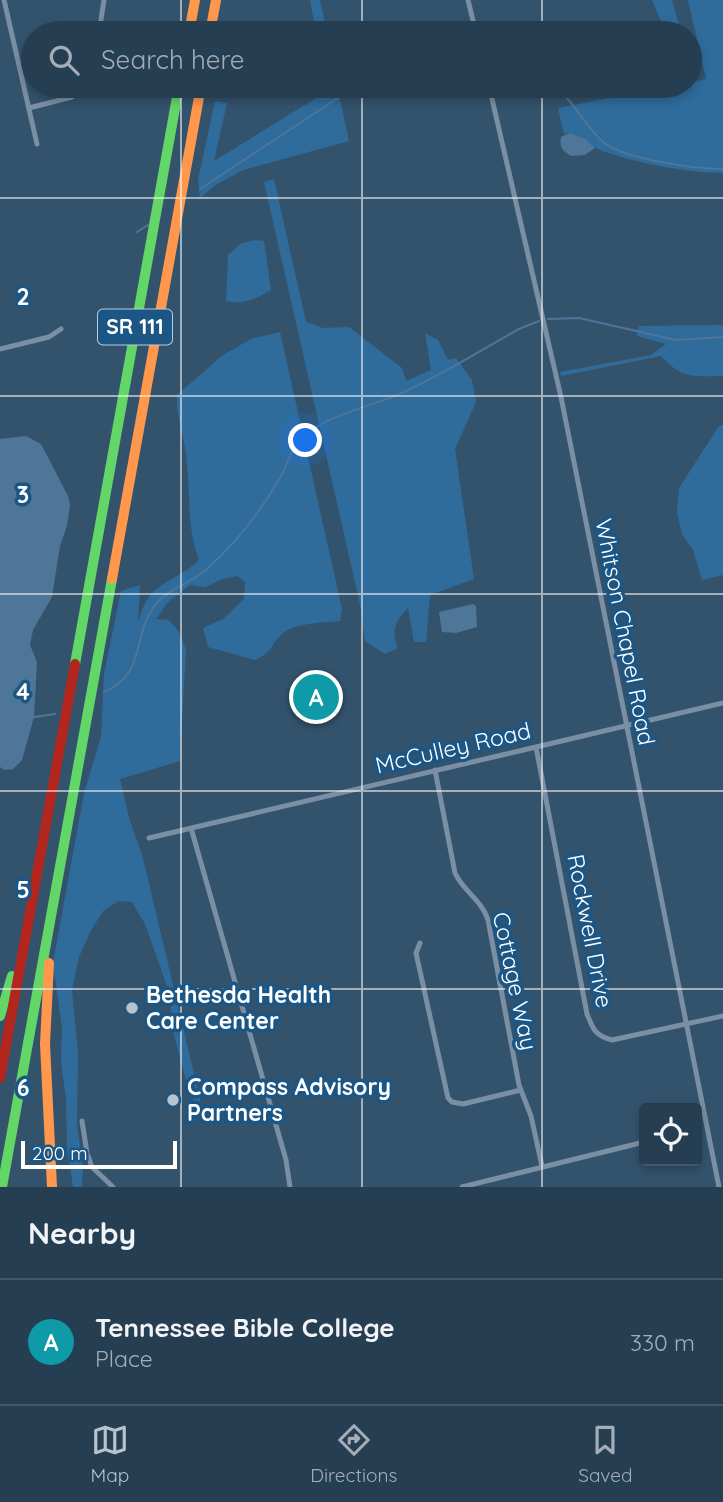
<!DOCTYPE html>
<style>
:root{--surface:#263e52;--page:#2e4559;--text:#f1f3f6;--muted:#a4aeb8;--line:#425769;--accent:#b8c3cc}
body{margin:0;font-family:Quicksand,sans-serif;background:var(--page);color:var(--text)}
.controls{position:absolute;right:21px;bottom:21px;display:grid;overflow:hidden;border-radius:7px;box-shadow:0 4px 10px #0003}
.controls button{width:63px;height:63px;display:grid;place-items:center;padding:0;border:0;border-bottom:2px solid var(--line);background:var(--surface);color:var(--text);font:35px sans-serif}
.scale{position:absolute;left:21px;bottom:18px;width:156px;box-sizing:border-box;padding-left:7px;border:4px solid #fff;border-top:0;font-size:19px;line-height:24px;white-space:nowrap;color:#fff;-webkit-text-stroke:5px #1b5685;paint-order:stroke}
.you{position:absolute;left:306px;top:441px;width:24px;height:24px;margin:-18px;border:5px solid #fff;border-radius:50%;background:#1a73e8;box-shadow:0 0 0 10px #1a73e833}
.badge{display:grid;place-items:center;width:46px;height:46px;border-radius:50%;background:var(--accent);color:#fff;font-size:23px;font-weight:700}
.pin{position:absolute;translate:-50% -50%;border:4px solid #fff;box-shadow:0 2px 7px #0006}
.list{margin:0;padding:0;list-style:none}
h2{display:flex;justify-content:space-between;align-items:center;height:91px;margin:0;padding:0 28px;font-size:30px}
h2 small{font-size:23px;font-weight:400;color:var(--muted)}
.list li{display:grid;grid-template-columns:46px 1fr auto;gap:21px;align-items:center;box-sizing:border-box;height:126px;padding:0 28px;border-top:2px solid var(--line)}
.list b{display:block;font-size:26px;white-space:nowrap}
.list p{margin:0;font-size:23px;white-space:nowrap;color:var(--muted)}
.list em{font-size:23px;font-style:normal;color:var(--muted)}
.icon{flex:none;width:38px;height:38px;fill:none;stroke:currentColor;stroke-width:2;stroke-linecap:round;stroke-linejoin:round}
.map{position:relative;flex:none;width:723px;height:1187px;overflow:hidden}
.search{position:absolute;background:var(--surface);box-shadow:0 4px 10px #0003;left:21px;right:21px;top:21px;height:77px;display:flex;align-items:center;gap:18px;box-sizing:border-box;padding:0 24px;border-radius:38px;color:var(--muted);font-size:26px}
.sheet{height:217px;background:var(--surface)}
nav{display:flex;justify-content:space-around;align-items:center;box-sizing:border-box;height:98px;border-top:2px solid var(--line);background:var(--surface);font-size:19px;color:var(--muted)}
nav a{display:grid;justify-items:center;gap:4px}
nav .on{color:var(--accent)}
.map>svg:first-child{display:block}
.green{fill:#2f6c9c}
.water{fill:#4d7699}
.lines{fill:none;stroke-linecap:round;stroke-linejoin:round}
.stream{stroke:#4d7699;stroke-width:2}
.street{stroke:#7a8fa3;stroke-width:5}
.fast{stroke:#63d668;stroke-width:10}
.slow{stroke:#ff974d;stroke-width:10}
.jam{stroke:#b3261e;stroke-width:10}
.grid{fill:none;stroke:#fff;stroke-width:2;stroke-opacity:0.55}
.poi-dot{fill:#b8c3cc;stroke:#1b5685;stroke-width:2.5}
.labels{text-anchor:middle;stroke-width:7;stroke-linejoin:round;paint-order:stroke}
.shield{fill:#1b5685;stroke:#bbccda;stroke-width:2}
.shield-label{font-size:21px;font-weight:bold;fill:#fff}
.street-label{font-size:23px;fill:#fff;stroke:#1b5685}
.poi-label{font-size:23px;font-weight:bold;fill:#fff;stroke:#1b5685;text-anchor:start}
.grid-label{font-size:23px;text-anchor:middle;font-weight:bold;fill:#fff;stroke:#1b5685;stroke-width:7;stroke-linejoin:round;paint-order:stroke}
</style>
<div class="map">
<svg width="723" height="1187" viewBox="0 0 723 1187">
<rect width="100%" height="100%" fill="#33536d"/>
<path class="green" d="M310 0H320L327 33H316Z
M652 0H672L681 33H666Z
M688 0H723V173C689 173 629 162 598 149 586 144 581 132 564 134L558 108 671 86H690V82L706 79Z
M325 86H337L349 141 243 170 214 186 200 198 198 180 215 101 227 103 214 161 326 92Z
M274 179 306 322 323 328 349 327 402 368 406 381 431 370 425 333 438 340 448 360 456 358 472 380 476 402 455 449 474 579 430 595 426 642H414L408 608C396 620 390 631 398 648L385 654 365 641 361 609 264 182Z
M254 240 264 241 271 290C256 299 244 305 226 301L228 255 240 244Z
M723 325V376C693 376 683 380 661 356L561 376 560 372 651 355 666 344 637 336 639 326Z
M280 332 342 609 340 621C321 623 292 622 279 637 268 649 273 651 255 660L208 647 203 628 223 619 244 599 245 582 237 576 223 579 205 587 190 585 168 602 156 619 169 620 179 632 186 649 180 761 120 779 130 821 142 854 204 1116 200 1118 186 1080 174 1035 169 992 145 924 132 902 119 901 104 910 91 930 79 957 72 990 78 1053 77 1125 83 1168 82 1187H73L67 1147 66 1099 61 1063 62 1028 53 963 84 793 101 737 104 674 121 591 140 585 138 621C141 614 143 606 147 600 159 581 184 576 199 560 186 526 191 491 186 455 184 435 176 416 177 395L223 355 251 339Z
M723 425V575L702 580 693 550 682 534 677 512 679 488 719 426Z"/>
<path class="water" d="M570 133 585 139 595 148 585 155 571 156C563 151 559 147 561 137Z
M26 436 41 444 68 496 70 505 67 526 60 546 52 597 33 630 30 645 37 662 34 717 22 760 13 769 4 770 0 767V439Z
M473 604 476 606 477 627 456 633 442 632 439 612Z"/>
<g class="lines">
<path class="stream" d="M549 86C555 90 563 93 567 98 579 112 588 128 602 141 621 159 696 169 723 169
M200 189 356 86
M137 232 148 225
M548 319 579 318 676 340 723 337
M104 692C146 674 132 638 153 608 167 588 191 584 208 568 236 543 262 509 281 476 290 459 289 450 305 436 327 415 369 407 397 395 439 377 479 351 519 329L539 321
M34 717 55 714"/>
<path class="street" d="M4 0 37 144
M468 0 476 33
M99 33 104 0
M489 86 561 397 719 1187
M29 108 72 97 85 86
M0 349 49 337 61 329
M536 747 587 1014C593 1029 595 1036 612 1040L723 1016
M435 770 455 873C463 891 482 900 488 920L519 1085 531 1116 542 1166
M191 828 286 1160 290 1187
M149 838 723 703
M420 943 416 953 448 1098 452 1102 463 1104 521 1090
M82 1121 87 1153 92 1167 113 1187
M462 1187 644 1142"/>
<path class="fast" d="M75 664 179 86
M0 1016 12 976
M2 1187 112 579"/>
<path class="slow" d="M189 33 195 0
M210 33 216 0
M112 579 201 86
M49 963 45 1044 52 1187"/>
<path class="jam" d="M0 1078 75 664"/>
</g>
<path class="grid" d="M181 0V33M362 0V33M542 0V33M181 86V1187M362 86V1187M542 86V1187M0 198H723M0 396H723M0 594H723M0 791H723M0 989H723"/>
<g class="poi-dot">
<circle cx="132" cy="1008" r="7"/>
<circle cx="173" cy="1100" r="7"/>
</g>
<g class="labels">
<rect class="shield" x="98" y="309.5" width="74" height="35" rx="5"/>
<g class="shield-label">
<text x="135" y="334">SR 111</text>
</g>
<g class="street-label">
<text transform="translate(625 632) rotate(79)" y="8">Whitson Chapel Road</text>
<text transform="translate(453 748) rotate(-13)" y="8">McCulley Road</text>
<text transform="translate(590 931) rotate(79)" y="8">Rockwell Drive</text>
<text transform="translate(515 981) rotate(78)" y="8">Cottage Way</text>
</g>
<g class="poi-label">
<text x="146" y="1003">Bethesda Health<tspan x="146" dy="26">Care Center</tspan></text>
<text x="187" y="1095">Compass Advisory<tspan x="187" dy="26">Partners</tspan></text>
</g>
</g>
<g class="grid-label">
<text x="23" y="305">2</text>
<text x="23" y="503">3</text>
<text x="23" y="700">4</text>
<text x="23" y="898">5</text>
<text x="23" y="1096">6</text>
</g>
</svg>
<div class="controls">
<button><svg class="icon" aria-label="locate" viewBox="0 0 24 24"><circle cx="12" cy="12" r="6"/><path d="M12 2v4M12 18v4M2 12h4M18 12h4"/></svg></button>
</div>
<div class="scale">200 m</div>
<div class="you"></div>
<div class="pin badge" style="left:316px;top:697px;background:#0f9aa8">A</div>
<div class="search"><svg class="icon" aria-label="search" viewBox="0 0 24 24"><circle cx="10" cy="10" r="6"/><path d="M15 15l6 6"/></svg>Search here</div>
</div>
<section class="sheet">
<h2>Nearby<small></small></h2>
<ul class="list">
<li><span class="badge" style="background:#0f9aa8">A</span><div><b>Tennessee Bible College</b><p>Place</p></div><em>330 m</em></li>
</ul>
</section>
<nav>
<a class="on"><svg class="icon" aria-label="map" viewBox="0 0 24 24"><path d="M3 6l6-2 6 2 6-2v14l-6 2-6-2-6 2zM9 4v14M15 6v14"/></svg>Map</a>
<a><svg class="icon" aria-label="directions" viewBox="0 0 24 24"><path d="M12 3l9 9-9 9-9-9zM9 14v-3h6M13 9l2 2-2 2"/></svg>Directions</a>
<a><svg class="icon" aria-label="saved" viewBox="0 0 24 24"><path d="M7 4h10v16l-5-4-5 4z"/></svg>Saved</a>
</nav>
